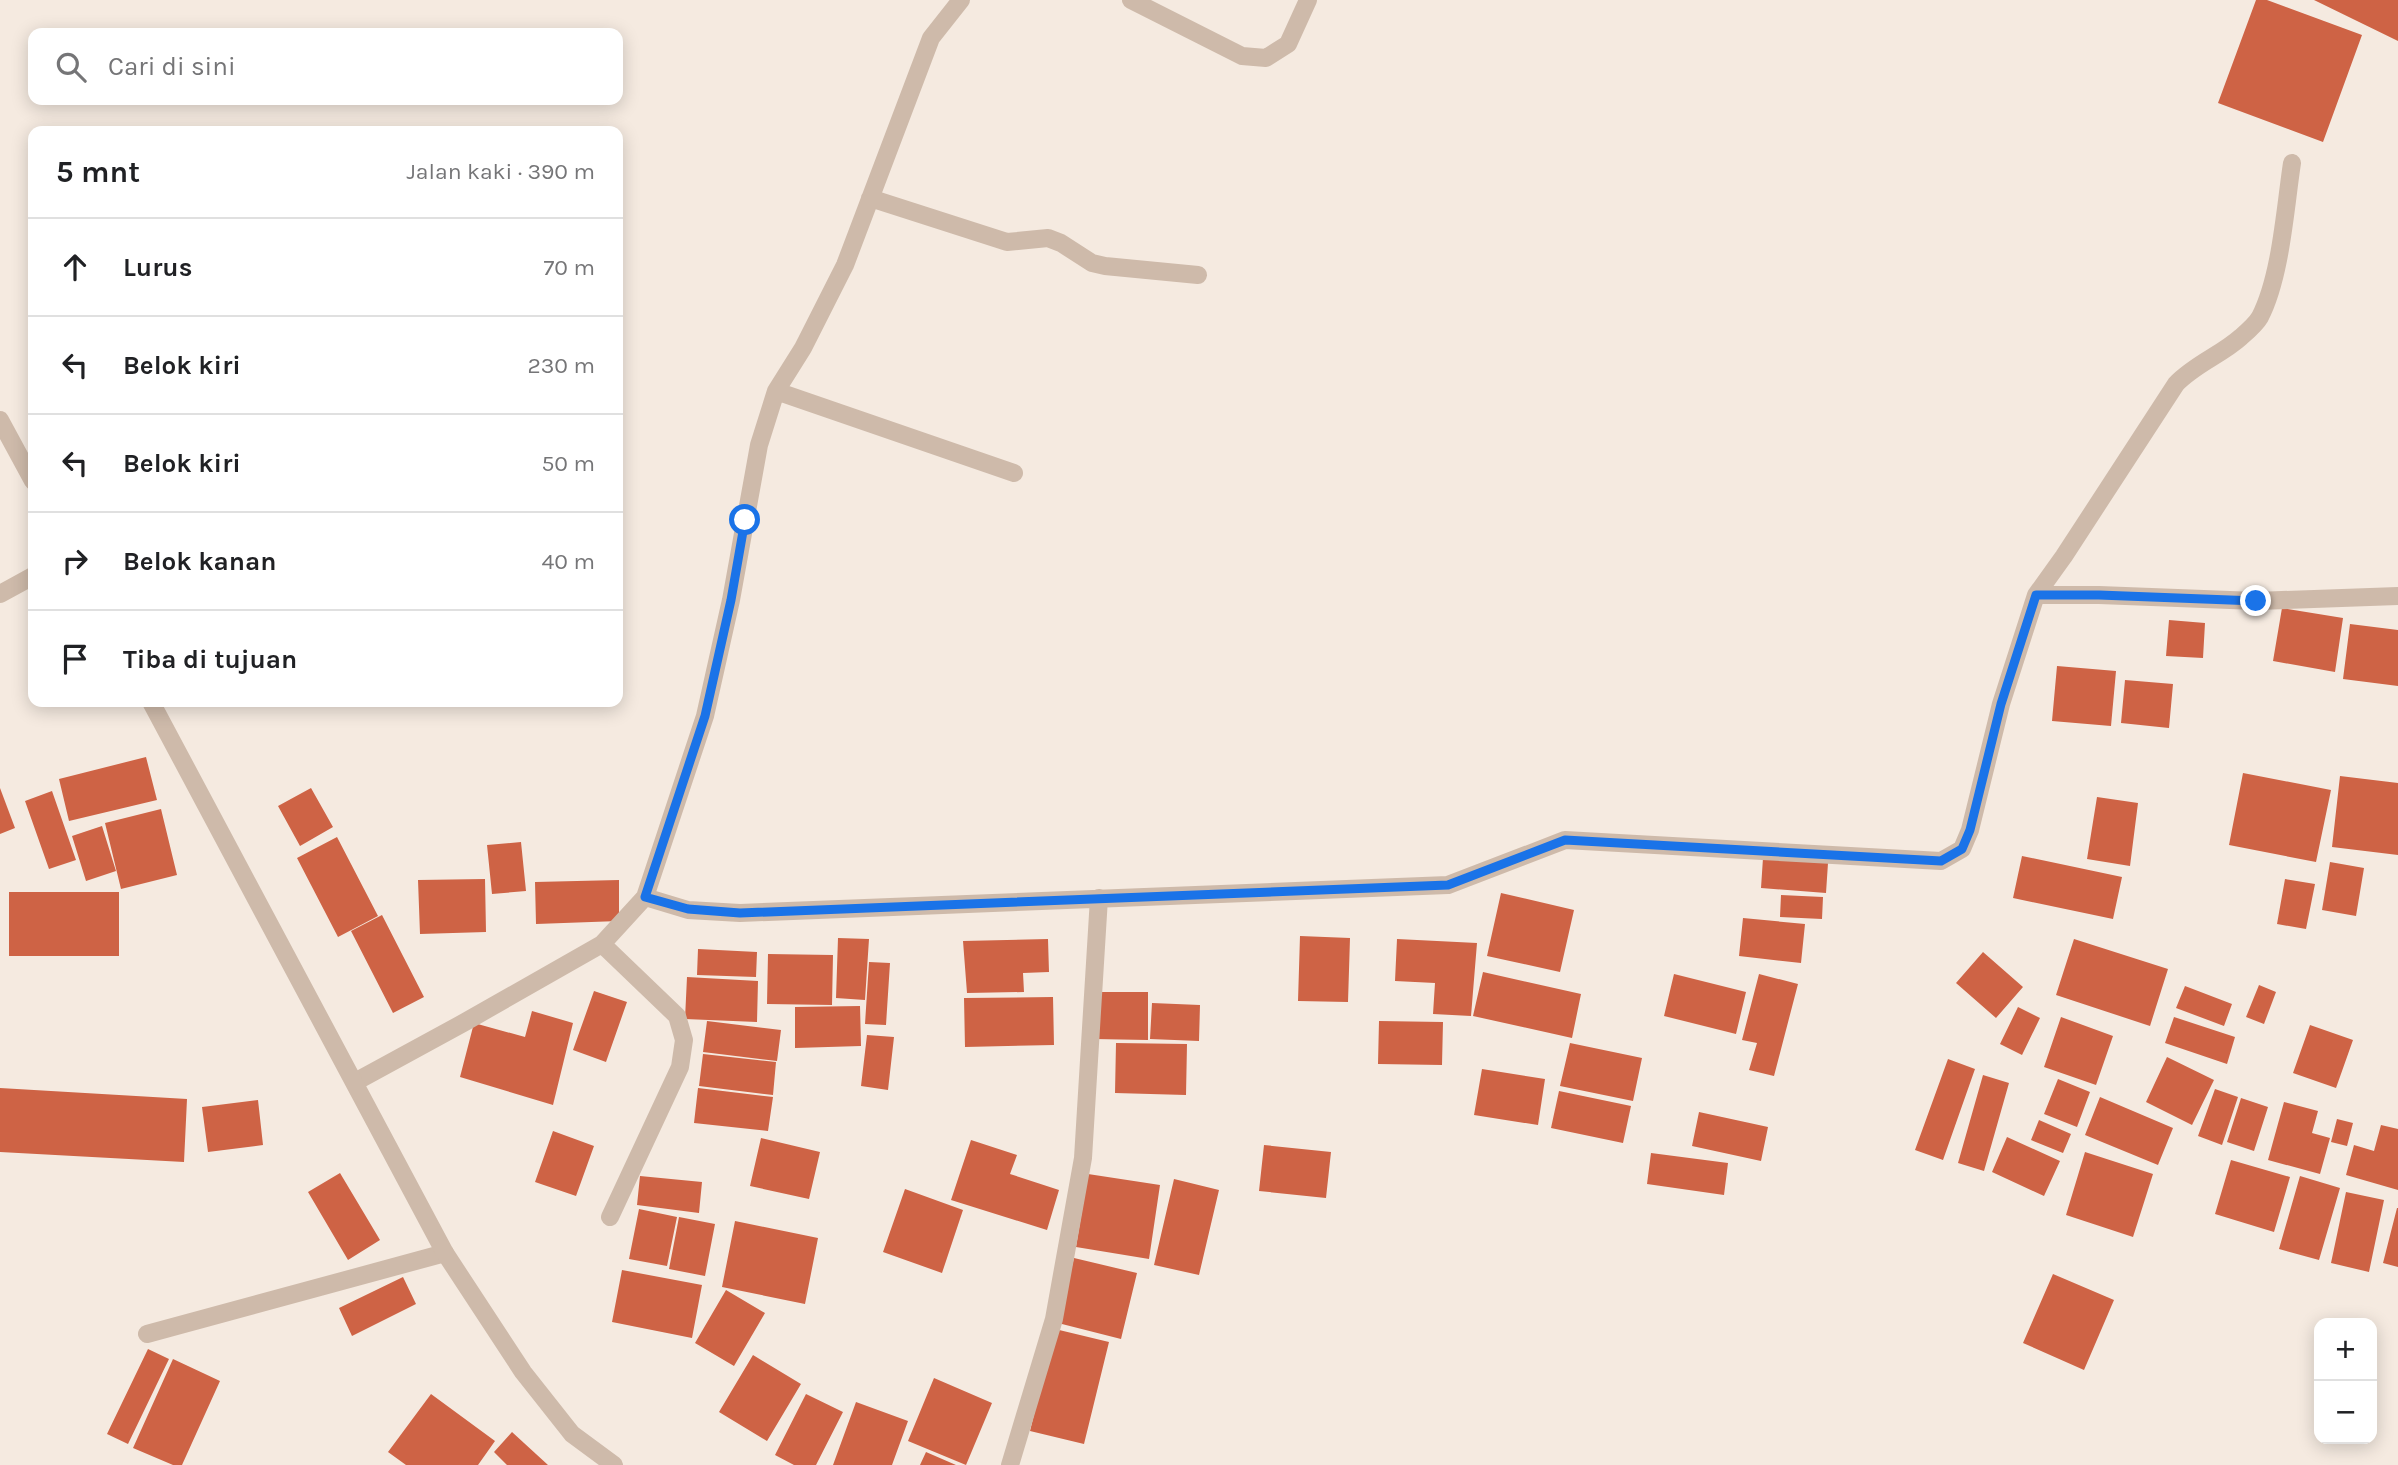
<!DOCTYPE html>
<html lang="id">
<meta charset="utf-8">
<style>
:root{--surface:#fff;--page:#f6f6f6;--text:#202124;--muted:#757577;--line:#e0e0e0}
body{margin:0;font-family:Karla,sans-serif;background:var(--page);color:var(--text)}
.controls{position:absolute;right:21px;bottom:21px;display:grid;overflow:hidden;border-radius:14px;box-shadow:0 4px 18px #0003}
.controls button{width:63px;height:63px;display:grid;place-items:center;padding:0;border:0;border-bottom:2px solid var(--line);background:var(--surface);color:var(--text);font:35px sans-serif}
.stop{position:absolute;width:21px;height:21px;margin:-16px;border:5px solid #1a73e8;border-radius:50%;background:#fff}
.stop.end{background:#1a73e8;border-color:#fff;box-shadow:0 2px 7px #0008}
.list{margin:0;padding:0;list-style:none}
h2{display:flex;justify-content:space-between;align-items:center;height:91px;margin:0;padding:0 28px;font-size:30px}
h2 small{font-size:23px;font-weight:400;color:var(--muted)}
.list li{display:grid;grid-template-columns:46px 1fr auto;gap:21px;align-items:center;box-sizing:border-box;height:98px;padding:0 28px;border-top:2px solid var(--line)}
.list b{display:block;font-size:26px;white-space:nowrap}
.list em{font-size:23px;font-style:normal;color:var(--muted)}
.icon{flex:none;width:38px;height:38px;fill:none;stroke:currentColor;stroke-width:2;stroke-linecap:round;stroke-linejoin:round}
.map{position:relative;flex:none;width:2398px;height:1465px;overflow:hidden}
.search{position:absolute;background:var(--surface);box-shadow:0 4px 18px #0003;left:28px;top:28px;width:595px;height:77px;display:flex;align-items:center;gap:18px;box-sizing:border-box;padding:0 24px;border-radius:14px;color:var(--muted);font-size:26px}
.panel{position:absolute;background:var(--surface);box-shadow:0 4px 18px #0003;left:28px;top:126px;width:595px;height:581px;border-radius:14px}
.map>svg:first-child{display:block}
.building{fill:#ce6345}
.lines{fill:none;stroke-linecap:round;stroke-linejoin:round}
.minor{stroke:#cebaaa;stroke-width:18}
.tertiary{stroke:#cebaaa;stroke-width:18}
.route{stroke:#1a73e8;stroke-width:9}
</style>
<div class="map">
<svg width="2398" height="1465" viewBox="0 0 2398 1465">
<rect width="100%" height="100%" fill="#f5eae0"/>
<path class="building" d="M2256 0H2267L2362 35 2323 142 2218 103Z
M2314 0H2398V41Z
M2282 608 2343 618 2335 672 2273 661Z
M2169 620 2205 623 2203 658 2166 656Z
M2350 624 2398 630V686L2343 679Z
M2057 666 2116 671 2111 726 2052 721Z
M2125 680 2173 684 2169 728 2121 723Z
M146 757 157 800 69 821 59 779Z
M2243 773 2331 790 2316 862 2229 845Z
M2340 776 2398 783V855L2332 847Z
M0 788 15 828 0 834Z
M311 788 333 827 300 846 278 806Z
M52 791 76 860 49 869 25 801Z
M2097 797 2138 803 2130 866 2087 859Z
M161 809 177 875 121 889 105 823Z
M102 826 116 871 86 881 72 836Z
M337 837 378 916 338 937 297 858Z
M521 842 526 891 492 894 487 845Z
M2022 856 2122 877 2113 919 2013 898Z
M1763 858 1828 863 1826 893 1761 888Z
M2330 862 2364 868 2356 916 2322 910Z
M485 879 486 932 420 934 418 880Z
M2285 879 2315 884 2306 929 2277 924Z
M619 880V921L536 924 535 882Z
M9 892H119V956H9Z
M1501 893 1574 910 1560 972 1487 956Z
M1781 895 1823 897 1822 919 1780 917Z
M382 915 424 997 393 1013 351 931Z
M1743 918 1805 924 1801 963 1739 956Z
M1300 936 1350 938 1348 1002 1298 1001Z
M838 938 869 939 865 1000 836 998Z
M1048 939 1049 972 1023 973 1024 992 967 993 963 941Z
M1397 939 1477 943 1471 1016 1433 1014 1435 983 1395 981Z
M2074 939 2168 969 2150 1026 2056 995Z
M698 949 757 952 756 977 697 975Z
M1983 952 2023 987 1996 1018 1956 983Z
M768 954 833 955 832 1005 767 1004Z
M869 962 890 963 886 1025 865 1024Z
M1483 972 1581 994 1572 1038 1473 1016Z
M1674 974 1746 992 1736 1034 1664 1016Z
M1759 974 1798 984 1774 1076 1749 1070 1757 1043 1742 1040Z
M687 977 758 981 757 1022 685 1019Z
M2259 985 2276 992 2264 1024 2246 1017Z
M2185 986 2232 1004 2224 1026 2176 1008Z
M594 991 627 1002 606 1062 573 1050Z
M1095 992H1148V1040L1094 1039Z
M1053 997 1054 1045 965 1047 964 998Z
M1152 1003 1200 1005 1199 1041 1150 1039Z
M860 1006 861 1046 795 1048V1007Z
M2018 1007 2040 1018 2022 1055 2000 1044Z
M532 1011 573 1023 553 1105 460 1077 474 1023 525 1037Z
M2061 1017 2113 1036 2096 1085 2044 1067Z
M2174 1017 2235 1037 2227 1064 2165 1043Z
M707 1021 781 1030 777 1061 703 1052Z
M1379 1021 1443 1022 1442 1065 1378 1064Z
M2310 1025 2353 1040 2336 1088 2293 1073Z
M867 1035 894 1037 888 1090 861 1086Z
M1116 1043 1187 1044 1186 1095 1115 1093Z
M1570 1043 1642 1058 1633 1101 1560 1086Z
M703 1054 776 1062 773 1095 699 1086Z
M2167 1057 2214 1080 2192 1125 2146 1102Z
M1948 1059 1975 1069 1943 1160 1915 1150Z
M1482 1069 1545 1079 1538 1125 1474 1115Z
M1983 1075 2009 1083 1984 1171 1958 1163Z
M2058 1079 2090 1092 2077 1127 2044 1114Z
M0 1088 187 1099 184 1162 0 1152Z
M698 1088 773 1097 768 1131 694 1123Z
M2215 1089 2238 1097 2222 1145 2198 1136Z
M1559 1091 1631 1106 1623 1143 1551 1128Z
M2100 1097 2173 1128 2158 1165 2085 1135Z
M2241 1098 2268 1107 2254 1151 2227 1142Z
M258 1100 263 1145 208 1152 202 1107Z
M2284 1102 2318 1111 2312 1133 2330 1138 2320 1174 2268 1160Z
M1699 1112 1768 1127 1761 1161 1692 1146Z
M2337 1119 2353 1123 2347 1146 2331 1142Z
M2039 1120 2071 1134 2063 1153 2031 1140Z
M2381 1125 2398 1129V1190L2346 1175 2354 1145 2374 1151Z
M553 1131 594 1146 576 1196 535 1182Z
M2007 1137 2060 1161 2044 1196 1992 1172Z
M761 1138 820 1152 809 1199 750 1186Z
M971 1140 1017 1155 1010 1174 1059 1190 1047 1230 951 1200Z
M1264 1145 1331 1152 1326 1198 1259 1191Z
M2085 1152 2153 1174 2133 1237 2066 1215Z
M1651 1153 1728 1163 1724 1195 1647 1184Z
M2231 1160 2290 1177 2274 1232 2215 1214Z
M340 1173 380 1240 348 1260 308 1192Z
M1088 1174 1160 1185 1149 1259 1076 1247Z
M640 1176 702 1182 699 1213 637 1205Z
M2300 1176 2340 1188 2319 1260 2279 1249Z
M1174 1179 1219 1190 1199 1275 1154 1265Z
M905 1189 963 1210 942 1273 883 1252Z
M2346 1192 2384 1200 2369 1272 2331 1263Z
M2397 1208H2398V1267L2383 1263Z
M639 1209 677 1217 667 1266 629 1259Z
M679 1217 715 1224 705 1276 669 1269Z
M735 1221 818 1238 805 1304 722 1287Z
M1074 1258 1137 1273 1121 1339 1058 1323Z
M622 1270 702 1285 692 1338 612 1322Z
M2053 1274 2114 1300 2084 1370 2023 1343Z
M403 1277 416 1304 352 1336 339 1308Z
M726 1290 765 1313 734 1366 695 1343Z
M1055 1329 1109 1342 1084 1444 1030 1431Z
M148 1349 169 1359 128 1444 107 1434Z
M753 1355 801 1384 767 1441 719 1412Z
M173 1359 220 1381 182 1465H173L133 1448Z
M934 1378 992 1403 966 1465 908 1441Z
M431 1394 495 1441 478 1465H406L388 1452Z
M806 1394 843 1412 816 1465H794L775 1455Z
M856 1402 908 1421 892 1465H833Z
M512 1432 548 1465H507L494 1452Z
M926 1452 956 1465H920Z"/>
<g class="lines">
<path class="minor" d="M1131 0 1242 56 1266 58 1288 44 1308 0
M870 198 1007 242 1048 238 1061 243 1092 263 1105 266 1198 275
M776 391 1014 473
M0 594 33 576
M2036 595 2064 556 2176 384C2195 364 2221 355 2241 337 2248 331 2256 324 2260 317 2281 276 2285 209 2292 163
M645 897 688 910 740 913 1448 885 1565 840 1941 861 1962 849 1970 830 2001 704 2036 595H2099L2256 601 2398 596
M602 944 677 1016 684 1040 680 1067 610 1217
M355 1082 465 1022 602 944 645 897 705 716 731 600 759 445 776 391 803 348 845 265 931 38 961 0
M147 1334 445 1253
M1010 1465 1054 1319 1083 1158 1099 898"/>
<path class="tertiary" d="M0 420 33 481
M151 702 445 1253 523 1372 572 1434 614 1465"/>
</g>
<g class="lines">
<path class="route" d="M745 520 731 600 705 716 645 897 688 909 740 913 1448 885 1565 840 1941 861 1962 849 1970 830 2001 704 2036 595H2099L2256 601"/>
</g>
</svg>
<div class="controls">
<button>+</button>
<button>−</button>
</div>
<div class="stop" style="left:745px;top:520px"></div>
<div class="stop end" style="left:2256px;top:601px"></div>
<div class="search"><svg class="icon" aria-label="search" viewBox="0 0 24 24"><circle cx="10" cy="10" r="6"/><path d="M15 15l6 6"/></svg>Cari di sini</div>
<section class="panel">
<h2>5 mnt<small>Jalan kaki · 390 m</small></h2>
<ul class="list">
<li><svg class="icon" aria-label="ahead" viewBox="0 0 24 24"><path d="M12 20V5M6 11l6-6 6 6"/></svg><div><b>Lurus</b></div><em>70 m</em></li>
<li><svg class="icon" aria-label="left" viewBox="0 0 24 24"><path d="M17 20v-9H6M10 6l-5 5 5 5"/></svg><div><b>Belok kiri</b></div><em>230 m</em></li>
<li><svg class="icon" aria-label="left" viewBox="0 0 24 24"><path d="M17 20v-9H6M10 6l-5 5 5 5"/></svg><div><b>Belok kiri</b></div><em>50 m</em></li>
<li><svg class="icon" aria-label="right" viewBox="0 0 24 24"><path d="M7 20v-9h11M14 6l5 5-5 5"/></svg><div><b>Belok kanan</b></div><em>40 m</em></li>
<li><svg class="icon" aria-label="arrive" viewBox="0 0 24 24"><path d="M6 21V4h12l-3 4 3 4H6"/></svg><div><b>Tiba di tujuan</b></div></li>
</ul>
</section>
</div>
